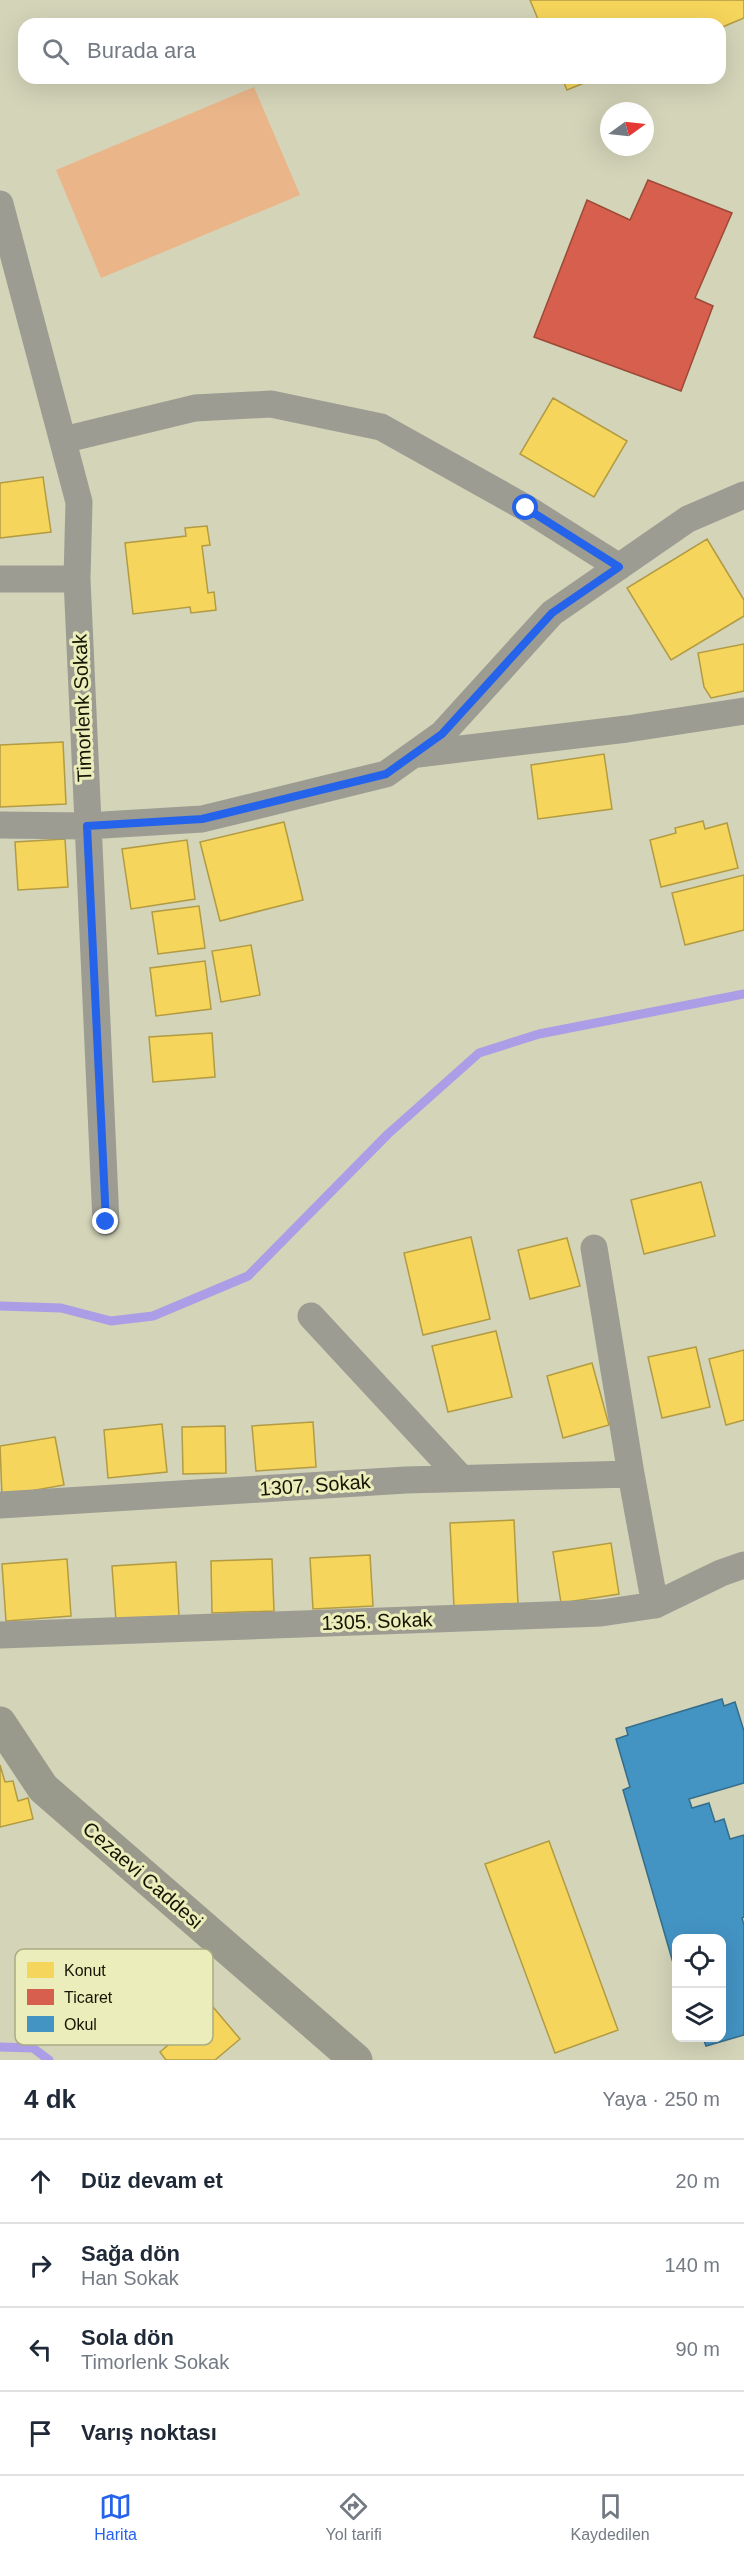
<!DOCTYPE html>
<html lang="tr">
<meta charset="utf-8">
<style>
:root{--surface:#fff;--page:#f6f6f7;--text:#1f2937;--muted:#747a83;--line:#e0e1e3;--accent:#2563eb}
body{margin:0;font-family:Helvetica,sans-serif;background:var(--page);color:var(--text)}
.controls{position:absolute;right:18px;bottom:18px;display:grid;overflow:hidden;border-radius:12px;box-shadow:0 6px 24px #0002}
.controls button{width:54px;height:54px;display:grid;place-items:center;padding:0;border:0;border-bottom:2px solid var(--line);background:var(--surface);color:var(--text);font:30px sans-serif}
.compass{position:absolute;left:600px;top:102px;width:54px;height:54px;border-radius:50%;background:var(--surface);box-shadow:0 6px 24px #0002;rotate:75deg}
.stop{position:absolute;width:18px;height:18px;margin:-14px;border:4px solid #2563eb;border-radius:50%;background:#fff}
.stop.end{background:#2563eb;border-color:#fff;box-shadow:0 2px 6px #0008}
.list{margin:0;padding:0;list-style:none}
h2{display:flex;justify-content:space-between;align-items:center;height:78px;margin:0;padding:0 24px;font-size:26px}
h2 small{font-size:20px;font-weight:400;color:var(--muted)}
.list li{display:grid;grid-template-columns:39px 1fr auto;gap:18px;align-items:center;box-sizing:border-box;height:84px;padding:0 24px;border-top:2px solid var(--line)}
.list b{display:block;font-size:22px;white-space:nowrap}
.list p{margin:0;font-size:20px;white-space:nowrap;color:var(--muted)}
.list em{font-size:20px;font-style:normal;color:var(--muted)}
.icon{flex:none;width:33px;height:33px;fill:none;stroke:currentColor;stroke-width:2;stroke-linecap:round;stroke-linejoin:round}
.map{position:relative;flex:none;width:744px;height:2060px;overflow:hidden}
.search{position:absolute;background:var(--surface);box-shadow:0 6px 24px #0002;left:18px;right:18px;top:18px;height:66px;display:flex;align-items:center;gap:15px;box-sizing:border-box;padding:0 21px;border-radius:18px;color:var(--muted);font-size:22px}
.sheet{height:414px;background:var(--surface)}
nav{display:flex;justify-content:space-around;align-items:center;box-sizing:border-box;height:84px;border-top:2px solid var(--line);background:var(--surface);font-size:16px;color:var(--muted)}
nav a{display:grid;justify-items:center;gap:3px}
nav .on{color:var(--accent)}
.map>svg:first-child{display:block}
.green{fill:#ebb58a}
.homes{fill:#f6d55c;stroke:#b29b42;stroke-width:1.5}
.shops{fill:#d6604d;stroke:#9c4a37;stroke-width:1.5}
.schools{fill:#4393c3;stroke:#356d8a;stroke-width:1.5}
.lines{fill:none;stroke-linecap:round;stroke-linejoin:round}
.stream{stroke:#ab9de6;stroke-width:9}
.street{stroke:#9c9c92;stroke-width:27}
.secondary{stroke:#9a9a8c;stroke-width:33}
.route{stroke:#2563eb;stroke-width:8}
.labels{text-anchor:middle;stroke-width:6;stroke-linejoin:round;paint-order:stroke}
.street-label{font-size:20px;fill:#151504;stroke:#ebedba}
.key{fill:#ebedba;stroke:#abac83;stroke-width:1.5}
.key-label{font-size:16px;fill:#151504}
</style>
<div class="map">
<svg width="744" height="2060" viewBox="0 0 744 2060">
<rect width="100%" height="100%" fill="#d3d4b8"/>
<path class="green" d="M254 87 300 195 101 278 56 170Z"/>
<path class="homes" d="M530 0H744V18L720 28V24H540Z
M562 78H596L567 90Z
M553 398 627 441 594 497 520 454Z
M43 477 51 532 0 538V483Z
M207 526 210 545 202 546 208 593 214 592 216 610 191 613 190 607 133 614 125 543 186 536 185 528Z
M707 539 744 600V616L671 660 627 588Z
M744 644V691L711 698 704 687 698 653Z
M63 742 66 804 0 807V745Z
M604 754 612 809 538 819 531 765Z
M703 821 705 829 727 823 738 868 661 887 650 840 676 833 675 828Z
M284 822 303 900 220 921 200 842Z
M65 839 68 887 18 890 15 842Z
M187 840 195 899 131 909 122 849Z
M744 875V930L685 945 672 893Z
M199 906 205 948 158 954 152 912Z
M251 945 260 995 221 1002 212 951Z
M205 961 211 1009 156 1016 150 968Z
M212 1033 215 1077 153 1082 149 1037Z
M701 1182 715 1236 644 1254 631 1200Z
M471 1237 490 1319 423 1335 404 1253Z
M567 1238 580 1286 530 1299 518 1250Z
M496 1331 512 1397 448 1412 432 1346Z
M696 1347 710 1407 662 1418 648 1357Z
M744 1350V1420L726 1425 709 1359Z
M592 1363 609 1425 563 1438 547 1376Z
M313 1422 316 1467 256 1471 252 1426Z
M162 1424 167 1472 108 1478 104 1430Z
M225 1426 226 1473 183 1474 182 1427Z
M55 1437 64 1485 2 1496 0 1446Z
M514 1520 518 1604 454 1607 450 1523Z
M611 1543 619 1594 561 1603 553 1552Z
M370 1555 373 1606 313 1609 310 1558Z
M67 1559 71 1616 6 1621 2 1564Z
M272 1559 274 1611 212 1613 211 1561Z
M176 1562 179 1616 116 1621 112 1566Z
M0 1765 5 1782 13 1781 18 1801 28 1798 33 1819 0 1827Z
M549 1841 618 2030 555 2053 485 1864Z
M213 2007 240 2039 215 2060H166L160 2052Z"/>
<path class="shops" d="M648 180 732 213 695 298 713 306 681 391 534 337 587 200 630 220Z"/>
<path class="schools" d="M722 1699 724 1706 735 1702 744 1731V1783L689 1799 692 1808 709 1803 715 1822 724 1819 730 1839 744 1835V1917L742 1918 744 1925V2035L706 2046 703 2038H722V1938H676V1973L623 1790 630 1787 616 1739 628 1735 626 1728Z"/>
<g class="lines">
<path class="stream" d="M0 1306 61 1308 111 1321 153 1316 248 1276 388 1134 479 1053 539 1034 744 994
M0 2047 33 2048 49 2060"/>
<path class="street" d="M0 204 79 502 77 579 106 1222
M63 440 195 408 271 404 381 427 526 508 619 567
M0 579H77
M418 754 627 729 744 711
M0 825 87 826 202 819 386 774 442 734 552 613 688 519 744 495
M594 1248 631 1474 655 1605
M311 1316 461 1478
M0 1505 406 1480 631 1474
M0 1635 601 1613 655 1605 721 1573 744 1565"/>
<path class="secondary" d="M0 1723 43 1788 356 2060"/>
</g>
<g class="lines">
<path class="route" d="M106 1222 87 826 202 819 386 774 442 734 552 613 619 567 526 508"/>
</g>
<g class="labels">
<g class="street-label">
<text transform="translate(82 708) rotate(-92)" y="7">Timorlenk Sokak</text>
<text transform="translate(315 1485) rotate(-4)" y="7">1307. Sokak</text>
<text transform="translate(377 1621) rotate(-2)" y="7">1305. Sokak</text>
<text transform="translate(143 1875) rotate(41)" y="7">Cezaevi Caddesi</text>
</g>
</g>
<rect x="15" y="1949" width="198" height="96" rx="9" class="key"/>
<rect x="27" y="1962" width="27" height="16" fill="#f6d55c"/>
<rect x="27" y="1989" width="27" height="16" fill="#d6604d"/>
<rect x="27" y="2016" width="27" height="16" fill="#4393c3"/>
<g class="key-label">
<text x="64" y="1976">Konut</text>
<text x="64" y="2003">Ticaret</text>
<text x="64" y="2030">Okul</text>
</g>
</svg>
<div class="controls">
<button><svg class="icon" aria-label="locate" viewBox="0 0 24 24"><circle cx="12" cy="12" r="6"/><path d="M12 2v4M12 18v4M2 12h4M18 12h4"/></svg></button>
<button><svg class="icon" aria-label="layers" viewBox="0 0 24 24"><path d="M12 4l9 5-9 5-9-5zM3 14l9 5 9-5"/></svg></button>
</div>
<svg class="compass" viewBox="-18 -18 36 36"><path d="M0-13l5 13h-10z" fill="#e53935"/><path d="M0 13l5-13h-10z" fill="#747a83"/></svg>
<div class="stop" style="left:526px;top:508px"></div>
<div class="stop end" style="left:106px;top:1222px"></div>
<div class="search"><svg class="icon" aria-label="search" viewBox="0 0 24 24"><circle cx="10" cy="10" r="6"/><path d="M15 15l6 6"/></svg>Burada ara</div>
</div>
<section class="sheet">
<h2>4 dk<small>Yaya · 250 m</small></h2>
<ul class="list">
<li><svg class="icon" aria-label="ahead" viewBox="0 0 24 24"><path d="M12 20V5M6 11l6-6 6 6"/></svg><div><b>Düz devam et</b></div><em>20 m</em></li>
<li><svg class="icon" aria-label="right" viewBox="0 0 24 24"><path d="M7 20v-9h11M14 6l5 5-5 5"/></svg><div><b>Sağa dön</b><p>Han Sokak</p></div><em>140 m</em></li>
<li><svg class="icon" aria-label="left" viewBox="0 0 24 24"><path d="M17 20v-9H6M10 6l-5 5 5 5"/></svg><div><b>Sola dön</b><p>Timorlenk Sokak</p></div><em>90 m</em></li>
<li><svg class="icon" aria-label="arrive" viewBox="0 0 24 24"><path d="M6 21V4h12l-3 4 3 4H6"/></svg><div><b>Varış noktası</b></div></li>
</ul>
</section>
<nav>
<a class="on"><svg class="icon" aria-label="map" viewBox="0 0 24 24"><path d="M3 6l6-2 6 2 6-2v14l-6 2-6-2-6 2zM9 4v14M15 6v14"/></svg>Harita</a>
<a><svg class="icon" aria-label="directions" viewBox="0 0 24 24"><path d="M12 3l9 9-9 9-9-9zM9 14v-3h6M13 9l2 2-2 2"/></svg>Yol tarifi</a>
<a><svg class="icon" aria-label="saved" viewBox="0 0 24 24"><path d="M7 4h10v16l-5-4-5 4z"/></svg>Kaydedilen</a>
</nav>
